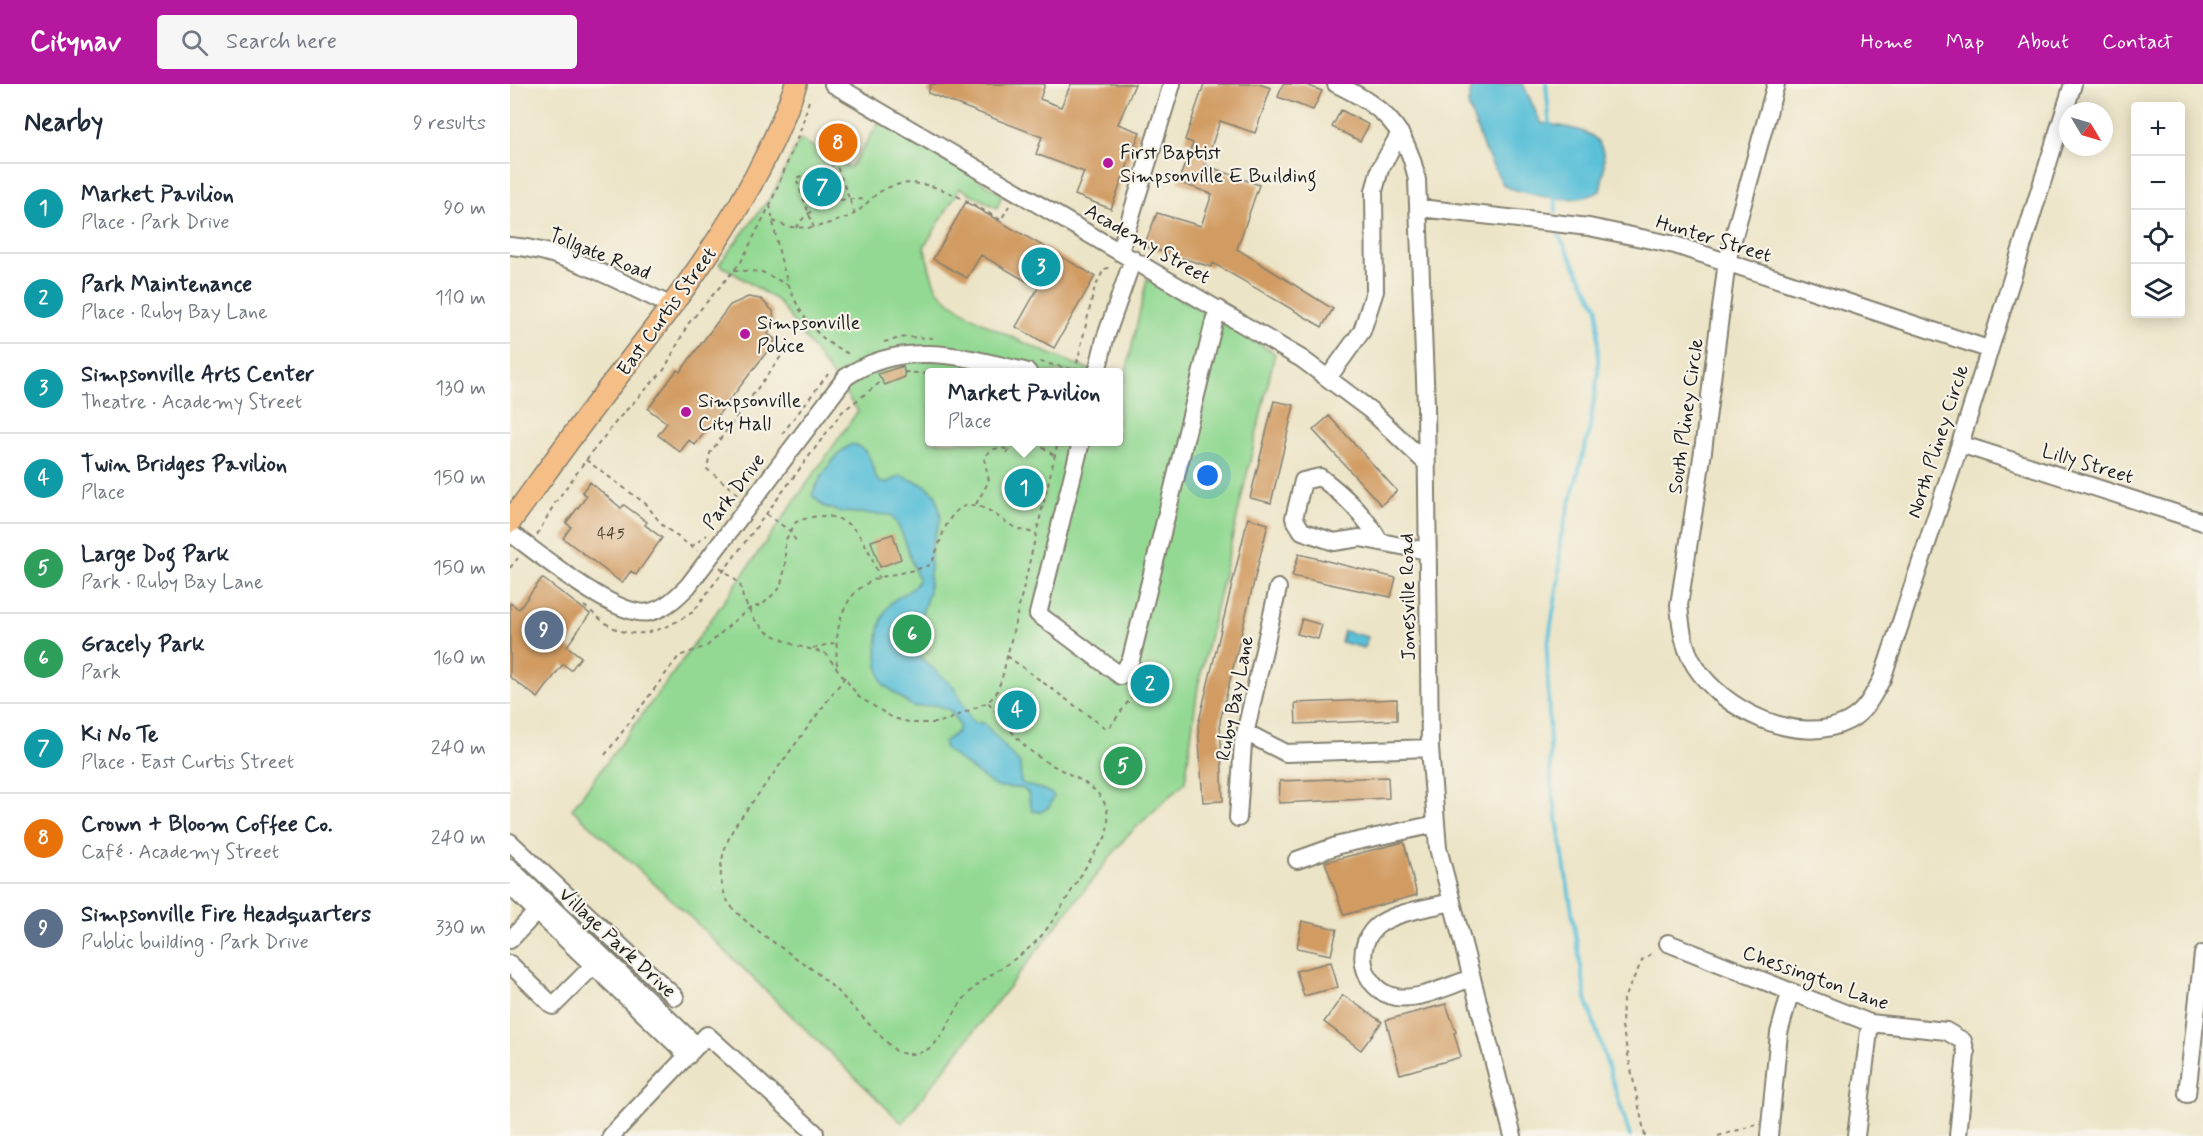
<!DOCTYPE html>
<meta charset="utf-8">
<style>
:root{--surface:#fff;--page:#f6f6f7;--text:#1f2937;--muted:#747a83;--line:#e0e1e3;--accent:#b5179e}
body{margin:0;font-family:Mynerve,sans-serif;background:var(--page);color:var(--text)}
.controls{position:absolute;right:18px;top:18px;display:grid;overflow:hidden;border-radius:6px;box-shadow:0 3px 15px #0003}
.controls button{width:54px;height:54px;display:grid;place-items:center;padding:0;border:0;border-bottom:2px solid var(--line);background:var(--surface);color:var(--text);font:30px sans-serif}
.compass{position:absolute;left:1549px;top:18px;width:54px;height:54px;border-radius:50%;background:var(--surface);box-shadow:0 3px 15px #0003;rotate:128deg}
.you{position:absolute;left:698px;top:392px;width:21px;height:21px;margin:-15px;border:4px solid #fff;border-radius:50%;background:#1a73e8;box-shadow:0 0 0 9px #1a73e833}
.badge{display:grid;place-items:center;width:39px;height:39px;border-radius:50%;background:var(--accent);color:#fff;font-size:20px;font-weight:700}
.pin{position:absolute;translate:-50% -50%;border:3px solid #fff;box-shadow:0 2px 6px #0006}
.popup{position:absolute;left:415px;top:284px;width:198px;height:78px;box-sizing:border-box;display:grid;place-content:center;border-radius:6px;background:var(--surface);filter:drop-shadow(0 2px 4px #0005);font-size:20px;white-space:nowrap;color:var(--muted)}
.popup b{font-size:22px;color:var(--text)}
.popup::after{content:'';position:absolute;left:50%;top:100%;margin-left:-12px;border:12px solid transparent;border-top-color:var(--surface)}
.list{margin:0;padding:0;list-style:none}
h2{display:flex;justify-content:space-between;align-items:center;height:78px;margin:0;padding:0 24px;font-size:26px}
h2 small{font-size:20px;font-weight:400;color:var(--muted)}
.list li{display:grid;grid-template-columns:39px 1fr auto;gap:18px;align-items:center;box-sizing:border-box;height:90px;padding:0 24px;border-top:2px solid var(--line)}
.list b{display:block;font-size:22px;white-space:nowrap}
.list p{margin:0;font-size:20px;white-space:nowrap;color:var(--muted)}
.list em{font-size:20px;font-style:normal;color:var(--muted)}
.icon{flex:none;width:33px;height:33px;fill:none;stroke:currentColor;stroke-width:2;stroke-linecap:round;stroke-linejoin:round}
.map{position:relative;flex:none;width:1693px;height:1052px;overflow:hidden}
header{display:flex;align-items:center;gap:36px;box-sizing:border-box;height:84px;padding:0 30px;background:var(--accent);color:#fff}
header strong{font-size:28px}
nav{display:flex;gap:33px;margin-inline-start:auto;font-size:21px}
.search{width:420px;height:54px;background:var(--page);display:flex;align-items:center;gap:15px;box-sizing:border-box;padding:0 21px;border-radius:6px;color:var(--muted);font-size:22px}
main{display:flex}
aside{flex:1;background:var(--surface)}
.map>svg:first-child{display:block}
.green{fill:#93d993;stroke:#587a58;stroke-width:1.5}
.water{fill:#5ac0d8;stroke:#3b6e7a;stroke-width:1.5}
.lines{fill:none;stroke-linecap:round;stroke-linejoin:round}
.stream{stroke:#5ac0d8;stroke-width:4}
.building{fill:#d19b62}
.minor-casing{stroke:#848071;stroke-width:20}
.major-casing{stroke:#848071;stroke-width:24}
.path{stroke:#848071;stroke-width:2;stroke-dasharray:4.5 4.5;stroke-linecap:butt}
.minor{stroke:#fff;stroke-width:16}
.major{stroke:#f6be87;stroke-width:21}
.poi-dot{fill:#b5179e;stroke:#f7f3e8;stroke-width:2}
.labels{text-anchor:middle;stroke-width:4.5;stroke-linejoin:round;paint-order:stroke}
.number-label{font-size:16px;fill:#493c2e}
.poi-label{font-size:20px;fill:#1c1c1c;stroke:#f7f3e8;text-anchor:start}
.street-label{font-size:20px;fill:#1c1c1c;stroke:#f7f3e8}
</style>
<header>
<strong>Citynav</strong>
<div class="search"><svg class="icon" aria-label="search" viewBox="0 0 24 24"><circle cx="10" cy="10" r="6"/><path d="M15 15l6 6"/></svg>Search here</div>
<nav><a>Home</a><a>Map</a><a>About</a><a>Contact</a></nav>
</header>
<main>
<aside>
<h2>Nearby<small>9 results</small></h2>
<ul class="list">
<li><span class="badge" style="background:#0f9aa8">1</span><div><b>Market Pavilion</b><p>Place · Park Drive</p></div><em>90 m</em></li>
<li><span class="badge" style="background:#0f9aa8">2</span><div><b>Park Maintenance</b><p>Place · Ruby Bay Lane</p></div><em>110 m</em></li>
<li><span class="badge" style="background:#0f9aa8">3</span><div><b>Simpsonville Arts Center</b><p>Theatre · Academy Street</p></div><em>130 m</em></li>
<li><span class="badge" style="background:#0f9aa8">4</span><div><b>Twin Bridges Pavilion</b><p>Place</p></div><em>150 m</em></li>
<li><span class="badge" style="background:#2e9e5b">5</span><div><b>Large Dog Park</b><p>Park · Ruby Bay Lane</p></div><em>150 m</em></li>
<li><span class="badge" style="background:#2e9e5b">6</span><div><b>Gracely Park</b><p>Park</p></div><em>160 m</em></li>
<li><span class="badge" style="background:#0f9aa8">7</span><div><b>Ki No Te</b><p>Place · East Curtis Street</p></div><em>240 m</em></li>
<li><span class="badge" style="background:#e8710a">8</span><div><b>Crown + Bloom Coffee Co.</b><p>Café · Academy Street</p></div><em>240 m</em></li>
<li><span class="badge" style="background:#5c6f8a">9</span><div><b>Simpsonville Fire Headquarters</b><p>Public building · Park Drive</p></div><em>330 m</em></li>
</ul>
</aside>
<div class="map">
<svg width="1693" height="1052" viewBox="0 0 1693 1052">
<rect width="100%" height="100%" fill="#f7f3e8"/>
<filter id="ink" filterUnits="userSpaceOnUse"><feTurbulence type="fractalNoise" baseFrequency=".0167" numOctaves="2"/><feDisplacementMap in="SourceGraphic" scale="12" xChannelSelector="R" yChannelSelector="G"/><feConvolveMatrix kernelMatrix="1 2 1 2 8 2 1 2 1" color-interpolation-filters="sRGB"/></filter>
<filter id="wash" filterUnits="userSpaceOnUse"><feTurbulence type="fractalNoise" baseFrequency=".008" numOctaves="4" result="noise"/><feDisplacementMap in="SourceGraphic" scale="24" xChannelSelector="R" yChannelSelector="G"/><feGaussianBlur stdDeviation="1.35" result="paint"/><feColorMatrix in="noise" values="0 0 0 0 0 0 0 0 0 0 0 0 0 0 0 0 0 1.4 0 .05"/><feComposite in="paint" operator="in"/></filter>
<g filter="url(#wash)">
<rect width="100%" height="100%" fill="#ece4c6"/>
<path class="green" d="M374 31 492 111 487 124 450 104 414 163C418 175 420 191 426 203 443 233 553 276 587 288H420V358H608L609 296 614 298 637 195 765 269 688 602 675 698 616 753 392 1039 174 827 62 725 167 584 348 327 268 217 209 180 262 111 290 55 340 84Z"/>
<path class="water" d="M962 0H1013L1031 39C1081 47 1104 48 1090 107 1067 123 1019 111 994 102L974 65 958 21Z
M342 360C369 366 358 396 373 399 378 400 386 393 391 392L415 401 426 411 431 434 421 463 419 508 404 553 403 567 443 602 463 639H474L510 680 511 698C521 705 535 703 544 712L539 723 531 728 522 727 518 709 512 704 486 703 435 665 434 658 448 647 449 641 440 626 426 621 403 623 373 600C364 579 365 537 381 519 387 512 408 505 408 495 408 491 404 486 403 482 397 464 394 447 381 431L331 428 313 422 302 411C309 394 326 368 342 360Z
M834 547 858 553 854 564 831 558Z"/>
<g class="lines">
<path class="stream" d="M1036 0 1040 44
M1045 108 1046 128
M1048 150 1088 224V290L1079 348 1050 456 1049 493 1037 566 1041 698 1076 914 1120 1052"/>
</g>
<g id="blocks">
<path class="building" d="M421 0H535L530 15 551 23 561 0H625L608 40 630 48 601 125 565 111 574 88 526 70 532 53 418 9Z
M694 0H749L761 4 745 49 710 37 695 81 749 101 727 165 823 225 812 243 703 179 701 183 634 162 647 129 691 142 702 110 668 98 683 59 675 56Z
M773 0H794L812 7 803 26 768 13Z
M831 26 859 41 850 57 822 43Z
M320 42 347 57 336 76 309 61Z
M456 118 585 192 544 264 506 243 528 204 471 171 457 194 423 175Z
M238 213 251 215 263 227 264 238 258 250 266 256 185 361 179 356 170 368 148 351 157 339 138 325 167 286 170 288 220 221Z
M393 282 395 293 375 301 368 290Z
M764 317 784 321 761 419 740 414Z
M819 332 887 407 871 421 803 346Z
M502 388 535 406 527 421 494 402Z
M80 398 111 424 114 421 137 438 135 441 152 454 126 491 121 487 112 499 53 454 61 443 56 439 77 412 72 408Z
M738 434 758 440 710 637 713 717 693 718 688 641Z
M383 450 391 475 370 483 361 457Z
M789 470 886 494 881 513 782 492Z
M32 494 80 530 57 562 71 573 61 586 53 580 28 614 0 593V519L9 525Z
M792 535 812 541 808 555 787 550Z
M639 581 657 594 640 618 622 605Z
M505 614 519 629 508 639 494 623Z
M887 615V636L786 640 785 619Z
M878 693 879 714 769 719 770 697Z
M894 758 907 811 834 831 815 778Z
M792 837 827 845 821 871 787 864Z
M821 878 828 903 794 912 786 887Z
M833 911 872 938 851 966 814 938Z
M936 920 946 948 944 949 951 973 890 990 876 936Z"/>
</g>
</g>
<g filter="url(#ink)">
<use href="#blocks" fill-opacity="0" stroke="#848071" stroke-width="1.5"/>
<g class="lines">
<g class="minor-casing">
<path id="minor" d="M323 0 792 275 860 326 915 378
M826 0C873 22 897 44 907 96L916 321 920 664 928 764 1003 1052
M1266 0 1217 177 1193 367 1169 521C1171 543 1173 563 1185 582 1213 626 1288 663 1338 637 1356 628 1363 611 1372 595L1450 360 1563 0
M910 124 1079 143 1165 161 1478 265
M0 162C56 166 111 199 162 222
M610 167 662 0
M587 288 595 255 623 175
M818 294 852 247 865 207 864 107 870 85 890 49
M571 358 528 530 611 592 621 575 705 234 709 225
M1450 360 1693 438
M0 449C29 469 107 536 140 528 156 524 167 513 178 502L336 293C392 254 456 273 518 288
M870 458C855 431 835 412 810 393L793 397 784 434 792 447 824 458 850 454 917 467
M737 649 776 669 920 664
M728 734 733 659 768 504
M0 758 165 913
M787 776 829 761 926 740
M0 784 187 962
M0 802 178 972
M941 818C919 824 890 827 871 839 841 859 851 907 886 913 909 917 940 901 962 894
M0 856 33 821
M1158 859 1360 939 1436 947 1453 957 1456 969 1448 1052
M0 880 43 922 91 874
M1677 1010 1693 870
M101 1052 197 951 305 1049 302 1052
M1259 1052 1269 949 1280 909
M1346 1052 1360 939"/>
</g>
<g class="major-casing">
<path id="major" d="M0 438C27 401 53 364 81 327 160 223 243 126 286 0"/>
</g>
<path class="path" d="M260 121C271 180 280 247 342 271
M345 130 326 80 286 94 304 144C317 139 336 136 347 128 356 121 364 110 375 105 414 86 459 119 491 136L499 122
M263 137 278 143 304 144
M286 144C300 120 331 112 357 116
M224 186 252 188 278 201
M374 258 395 253 425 254
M530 278 565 286
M394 288 420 290
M565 288 584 206 594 185 603 183
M272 350 318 290
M525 358 545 372
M497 369 506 359 513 358
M76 376 136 420 152 441 187 467
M228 410 197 385 200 369 272 271
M466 420 479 397 474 374C481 364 488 362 499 366
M256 430 280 447 287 459
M27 451 45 419 76 376 108 335 154 286 178 240 231 178 260 121 291 45 300 13
M181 463 197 451
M210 483 230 500 233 514 244 535 257 548 284 561 315 569 349 613 383 634 403 639H426L440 635 478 618 486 610 492 594 548 358
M0 484 8 474
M74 522C84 529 93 539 104 544 131 558 160 542 183 528L332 328 372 297
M303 564 324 559
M497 572 594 643H600L625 608
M327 581C324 543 332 502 376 492 392 488 406 487 421 480 428 466 432 448 439 436 461 402 486 435 508 445 514 447 521 448 527 450
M335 593 224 743C213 766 205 788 216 814 226 837 286 872 308 890 336 913 360 943 387 968 433 980 434 933 460 908 482 886 512 875 532 851 556 821 572 785 595 754 612 699 555 695 522 668 505 655 492 634 478 618
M495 637 502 632
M95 671 169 572 197 562 224 537 239 525 253 520 270 504 275 484V457L286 438C336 418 356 452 369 494
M1135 1052 1112 942 1113 916 1133 875 1145 868
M1208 1052 1246 1041"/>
<use href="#minor" class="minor"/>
<use href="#major" class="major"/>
</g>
</g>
<g class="poi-dot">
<circle cx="598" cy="79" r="6"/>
<circle cx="235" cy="250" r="6"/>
<circle cx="176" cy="328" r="6"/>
</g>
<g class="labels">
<g class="number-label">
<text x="101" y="454">445</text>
</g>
<g class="poi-label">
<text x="610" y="75">First Baptist<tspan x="610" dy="23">Simpsonville E Building</tspan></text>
<text x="247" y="245">Simpsonville<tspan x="247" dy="23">Police</tspan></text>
<text x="188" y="323">Simpsonville<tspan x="188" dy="23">City Hall</tspan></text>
</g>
<g class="street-label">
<text transform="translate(1204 154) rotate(17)" y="7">Hunter Street</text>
<text transform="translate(638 159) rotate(30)" y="7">Academy Street</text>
<text transform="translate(90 169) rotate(22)" y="7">Tollgate Road</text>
<text transform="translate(156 227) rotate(-54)" y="7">East Curtis Street</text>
<text transform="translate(1175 332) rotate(-82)" y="7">South Pliney Circle</text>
<text transform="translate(1427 357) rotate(-72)" y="7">North Pliney Circle</text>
<text transform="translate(1578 379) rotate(17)" y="7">Lilly Street</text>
<text transform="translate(223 407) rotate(-53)" y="7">Park Drive</text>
<text transform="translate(897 513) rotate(-91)" y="7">Jonesville Road</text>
<text transform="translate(724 614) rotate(-79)" y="7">Ruby Bay Lane</text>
<text transform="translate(108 858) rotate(43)" y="7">Village Park Drive</text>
<text transform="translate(1306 893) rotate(20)" y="7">Chessington Lane</text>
</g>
</g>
</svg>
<div class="controls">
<button>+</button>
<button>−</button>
<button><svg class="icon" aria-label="locate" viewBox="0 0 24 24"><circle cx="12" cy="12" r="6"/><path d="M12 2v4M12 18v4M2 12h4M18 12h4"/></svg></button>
<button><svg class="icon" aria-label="layers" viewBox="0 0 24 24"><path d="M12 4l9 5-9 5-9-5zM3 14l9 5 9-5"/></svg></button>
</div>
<svg class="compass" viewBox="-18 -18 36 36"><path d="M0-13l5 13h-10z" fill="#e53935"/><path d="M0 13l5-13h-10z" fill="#747a83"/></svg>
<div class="you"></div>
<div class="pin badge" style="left:514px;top:404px;background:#0f9aa8">1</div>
<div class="popup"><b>Market Pavilion</b>Place</div>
<div class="pin badge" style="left:640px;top:600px;background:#0f9aa8">2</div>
<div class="pin badge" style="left:531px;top:183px;background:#0f9aa8">3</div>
<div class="pin badge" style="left:507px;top:626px;background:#0f9aa8">4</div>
<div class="pin badge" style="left:613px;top:682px;background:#2e9e5b">5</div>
<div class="pin badge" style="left:402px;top:550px;background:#2e9e5b">6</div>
<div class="pin badge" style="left:312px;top:103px;background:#0f9aa8">7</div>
<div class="pin badge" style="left:328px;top:59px;background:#e8710a">8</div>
<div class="pin badge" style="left:34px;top:546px;background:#5c6f8a">9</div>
</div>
</main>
